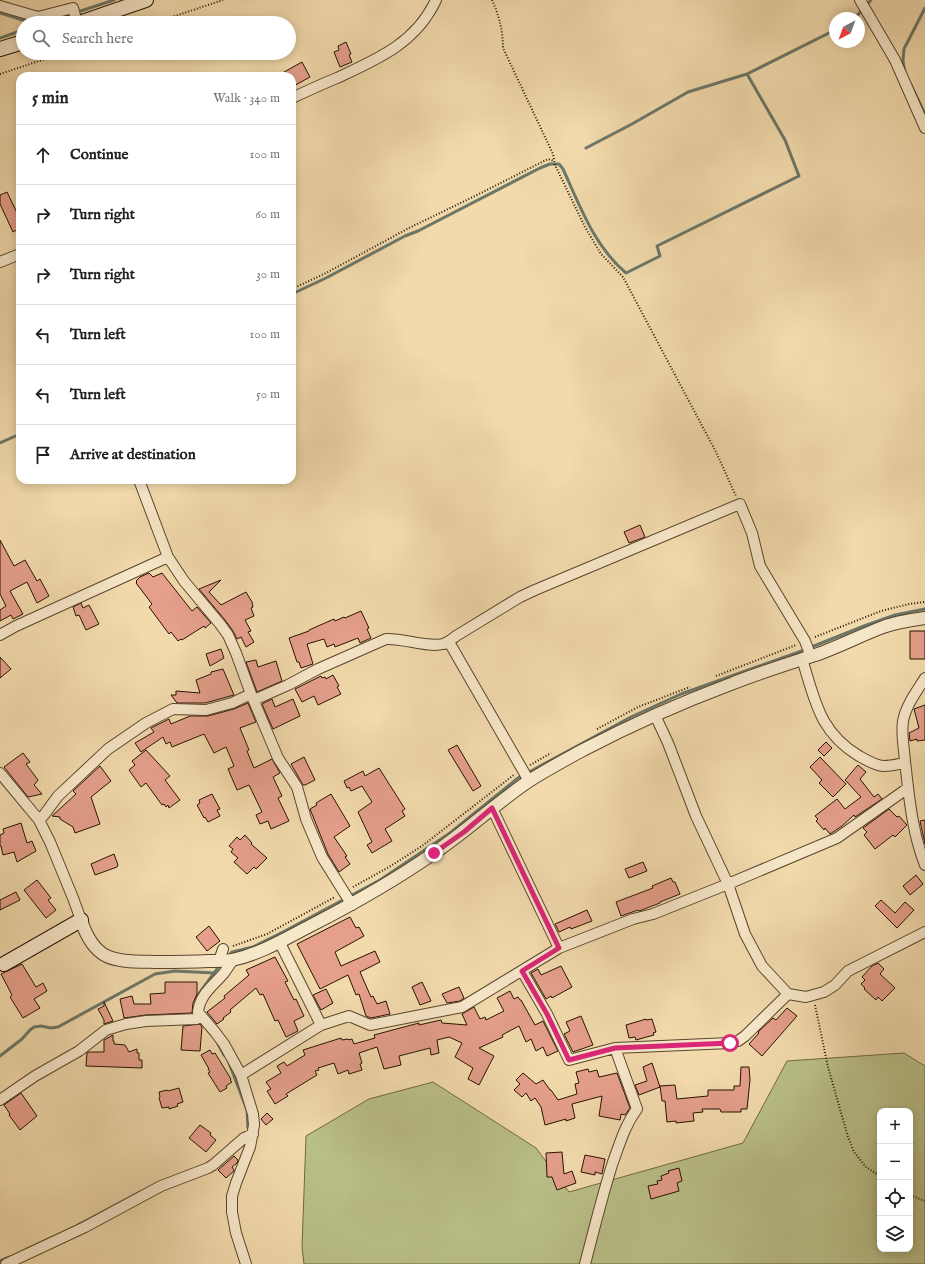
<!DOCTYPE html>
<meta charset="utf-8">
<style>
:root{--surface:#fff;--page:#f2f2f2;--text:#222;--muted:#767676;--line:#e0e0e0}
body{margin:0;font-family:"IM FELL English",serif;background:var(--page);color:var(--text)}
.controls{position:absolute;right:12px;bottom:12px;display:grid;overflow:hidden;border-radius:8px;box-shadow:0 2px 10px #0003}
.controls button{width:36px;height:36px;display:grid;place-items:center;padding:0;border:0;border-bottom:1px solid var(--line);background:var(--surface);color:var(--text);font:20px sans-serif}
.compass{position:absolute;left:829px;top:12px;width:36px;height:36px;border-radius:50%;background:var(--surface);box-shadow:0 2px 10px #0003;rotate:221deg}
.stop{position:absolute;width:12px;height:12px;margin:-9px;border:3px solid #db2777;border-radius:50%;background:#fff}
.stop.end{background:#db2777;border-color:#fff;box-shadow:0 1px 4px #0008}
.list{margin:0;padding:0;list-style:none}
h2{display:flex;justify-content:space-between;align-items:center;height:52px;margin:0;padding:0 16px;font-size:17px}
h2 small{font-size:13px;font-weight:400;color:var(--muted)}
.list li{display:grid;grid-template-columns:26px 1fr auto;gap:12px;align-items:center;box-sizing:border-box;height:60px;padding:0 16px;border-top:1px solid var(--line)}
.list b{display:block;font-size:15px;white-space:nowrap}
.list em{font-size:13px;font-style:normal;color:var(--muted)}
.icon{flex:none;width:22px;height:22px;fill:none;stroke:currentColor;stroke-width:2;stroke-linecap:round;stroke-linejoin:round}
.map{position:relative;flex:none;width:925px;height:1264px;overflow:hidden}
.search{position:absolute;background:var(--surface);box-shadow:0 2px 10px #0003;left:16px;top:16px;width:280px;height:44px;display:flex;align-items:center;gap:10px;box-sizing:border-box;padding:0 14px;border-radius:22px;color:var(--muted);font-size:15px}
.panel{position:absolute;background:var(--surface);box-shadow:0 2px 10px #0003;left:16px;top:72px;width:280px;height:412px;border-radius:12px}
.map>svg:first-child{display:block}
.green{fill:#bac089;stroke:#706a44;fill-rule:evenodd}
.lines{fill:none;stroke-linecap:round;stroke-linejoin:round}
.stream{stroke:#6c7768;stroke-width:3}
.building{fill:#e59f8b;stroke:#261300}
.minor-casing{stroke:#59452b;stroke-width:12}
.tertiary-casing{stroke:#59452b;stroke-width:14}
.secondary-casing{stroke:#261300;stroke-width:16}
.path{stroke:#261300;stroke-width:2;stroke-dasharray:1 2;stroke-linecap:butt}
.minor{stroke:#f7e7c9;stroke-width:10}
.tertiary{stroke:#f7e7c9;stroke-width:12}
.secondary{stroke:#f7e7c9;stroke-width:14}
.route{stroke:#db2777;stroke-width:5}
</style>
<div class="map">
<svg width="925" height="1264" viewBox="0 0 925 1264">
<rect width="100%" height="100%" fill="#f2daac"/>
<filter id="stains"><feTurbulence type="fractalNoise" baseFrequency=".005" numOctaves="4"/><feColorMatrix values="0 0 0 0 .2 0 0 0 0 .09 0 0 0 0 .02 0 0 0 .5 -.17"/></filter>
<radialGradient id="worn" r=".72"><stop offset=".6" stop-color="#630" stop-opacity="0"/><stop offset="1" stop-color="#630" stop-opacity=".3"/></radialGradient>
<path class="green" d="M904 1053 925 1066V1264H304L302 1247 306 1136 369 1099 433 1082 536 1148 569 1192 743 1143 787 1061ZM880 1111H910V1249H880Z"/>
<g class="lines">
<path class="stream" d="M0 13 32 23
M855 18 871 0
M44 23 114 0
M0 38 23 30
M905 73 903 61 904 49 925 8
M911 85 925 114
M586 148 632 124 688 92 747 74 835 30
M292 294 326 278 405 236 418 231 540 168 550 164H559L563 169C580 206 594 246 626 273L660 256 657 246 799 176 785 140 747 74
M0 443 20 434
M228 957 232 952 253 947 283 932 380 880 450 833 518 778 631 717 681 694 799 652 864 626 895 615 925 609
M197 1000 198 995 214 973
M217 1042 224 1055
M0 1056 22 1039 30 1030 34 1027 41 1026 51 1028 58 1027 155 974 175 971 214 973 221 964
M229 1063 247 1110 248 1128
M78 1225 140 1192
M27 1249 64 1232
M0 1261 9 1257"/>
</g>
<path class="building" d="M346 42 351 54 349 55 352 62 340 67 334 52 339 50 338 46Z
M302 62 310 77 292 87V76H277Z
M7 192 20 219V228L13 232 0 204V195Z
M640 525 645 537 629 543 624 532Z
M0 540 14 566 25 560 37 581 40 579 49 596 37 603 27 582 10 591 23 614 13 619 11 615 0 621V610L6 606 0 594Z
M149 573 153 577 162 573 192 611 197 607 211 623 205 628 204 626 182 640 181 639 178 641 171 632 169 634 149 607 152 604 136 583 137 582 136 581 140 577Z
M221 580 209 592 221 605 246 592 252 602 253 607 251 608 254 616 245 620 251 631 248 632 254 642 246 647 241 637 237 639 233 631 225 620 199 589Z
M81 603 83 608 89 605 99 624 86 630 79 615 76 616 73 607Z
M361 611 369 628 367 629 371 638 360 643 358 638 335 647 334 644 327 647 324 639 307 644 313 664 301 668 299 662H297L289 638 309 631V630L334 619 335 621 344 617 345 618Z
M910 631H925V659H910Z
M221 649 224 658 210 666 206 654Z
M0 657 11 669 0 678Z
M256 660 258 667 276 661 282 681 257 692 246 662Z
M223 669 234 695 205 703H177L171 695H176V691L200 693 196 680 211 674V672Z
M333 675 339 686 337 687 341 694 318 705 314 696 302 702 295 689 321 676 322 678 325 677 326 679Z
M272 699 275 707 293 699 300 716 273 729 262 704Z
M248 703 256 722 240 728 249 750 247 751 254 768 272 759 280 773 273 777 282 796 278 798 289 821 271 829 268 821 260 824 256 815 262 812 249 785 237 790 228 769 234 766 226 747 214 753 204 734 172 747 170 742 166 744 163 737 141 752 135 743 154 732 151 728 169 719 171 724 190 716H208L234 709Z
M925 705V740L917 741V739L910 741 909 733 919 728 914 709Z
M826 742 832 748 824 756 818 750Z
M457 745 481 786 473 791 448 750Z
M146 750 170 776 165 780 180 800 169 808 168 805 166 807 164 804 162 805 146 783 141 787 129 770 135 765 132 761Z
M23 753 30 762 26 764 38 780 34 785 42 794 28 797 4 767Z
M304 757 315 780 305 785H303L291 764Z
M820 757 846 784 833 797 819 783 822 780 810 767Z
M858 765 866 772 860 779 874 797 878 794 882 799 855 817 854 815 842 826 830 834 825 828 824 830 816 821 818 819 815 816 837 799 845 809 861 797 845 780Z
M100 766 111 781 91 797 100 824 75 833 73 827 60 819V817L52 816 76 794 73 791Z
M379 768 405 809 402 811 405 816 385 829 392 841 372 853 367 845 372 842 358 812 372 802 362 786 351 791 349 787 347 788 344 781 363 771 365 776Z
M212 794 220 809 217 810 220 816 208 822 205 817 204 818 197 805 200 803 199 800Z
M331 794 350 826 334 837 347 856 345 857 350 864 339 872 328 854 310 809 317 805 316 803Z
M889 809 897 817 899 816 907 825 895 837 893 835 875 849 864 835 867 832 863 828Z
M925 820V844L920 821Z
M21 823 27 843 32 841 36 851 17 862 14 852 3 855 1 846H0V835L4 833 3 829Z
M245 835 252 843 251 844 267 858 256 869 254 867 247 874 234 862 238 858 231 852 233 849 229 846 237 837 240 840Z
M114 854 118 865 117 867 95 875 91 864Z
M643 862 647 871 629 878 625 869Z
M916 875 923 884 910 895 903 886Z
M671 878 673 882H675L680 894 660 902V903L639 911 638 910 621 916 616 902 653 888 652 886Z
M37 880 51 898 48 900 56 910 46 918 24 890Z
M16 892 20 900 0 910V900Z
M881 900 895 913 905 902 914 910 897 928 875 906Z
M587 910 592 921 571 929 570 927 559 932 555 924Z
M350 917 356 928 359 927 364 936 335 952 341 966 375 951 380 962 360 972 371 997 373 996 377 1004 386 1001 390 1014 371 1018 366 1016 359 994 356 995 348 975 320 989 297 944Z
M209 926 220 941 207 951 196 937Z
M275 957 288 981 285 982 294 1000 296 999 304 1016 294 1021 298 1031 286 1037 278 1020 275 1021 263 994 260 995 256 988 230 1010 231 1012 223 1018 224 1019 217 1024 207 1012 225 998 224 996 249 975 246 970Z
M878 963 884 969 880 974 895 988 882 1001 878 997 876 1000 864 989 865 988 861 984 865 980 862 977 872 966Z
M22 964 36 987 43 983 47 991 34 999 40 1008 23 1018 10 997 12 995 1 974Z
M561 966 572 987 552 998 551 996 546 999 531 973 538 969 541 975Z
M165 982H197V994L193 1003 192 1013 146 1015 124 1018 120 999 132 996 134 1004H151L150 994 165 993Z
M422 982 431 1001 420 1005 412 987Z
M459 987 464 998 460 1001 447 1003 442 994Z
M326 989 333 1003 321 1010 313 995Z
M510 991 514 999 518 997 520 1000H521L535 1025 543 1021 558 1051 547 1056 543 1047 536 1051 531 1039 526 1042 519 1026 502 1035 503 1037 479 1048 494 1056 479 1085 468 1079 473 1068 455 1057 462 1043 449 1037 437 1040 439 1053 431 1055 430 1048 399 1056 401 1065 384 1069 377 1047 359 1053 362 1063 360 1064 362 1070 349 1074 348 1070 338 1074 334 1063 318 1068 319 1070 315 1071 317 1075 286 1094 288 1096 275 1104 267 1091 271 1089 266 1082 281 1073 277 1066 284 1062 287 1066 305 1055 303 1050 341 1038 342 1040 348 1039 349 1040 352 1039 354 1044 375 1038 374 1035 419 1023V1025L441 1020 442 1023 467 1025 462 1014 474 1007 480 1019 485 1017 486 1020 504 1011 497 998Z
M104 1002 113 1021 104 1024V1020L98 1009 104 1006Z
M787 1008 797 1016 762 1056 749 1044 759 1033 758 1032 773 1018 776 1020Z
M581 1016 593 1045 573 1052 564 1034 570 1031 566 1022Z
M646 1019V1020L652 1019 656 1032 653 1033 654 1035 636 1040 635 1037 629 1038 626 1025Z
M200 1024 202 1027 200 1051 181 1050 183 1026Z
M113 1035V1041H114V1044L125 1045 129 1052 137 1049V1053H139V1060H142V1068L86 1066 87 1053 89 1052H104V1040Z
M210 1050 212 1054 215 1053 231 1079 230 1080 232 1082 226 1086 227 1088 220 1092 208 1073 210 1072 208 1069H209L201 1055Z
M652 1063 660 1087 639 1095 635 1085 647 1081 643 1067Z
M741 1067H749L750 1080 747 1109H741V1112H721L720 1109H702L703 1112 693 1113 694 1121 676 1123V1121L667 1122 665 1101H662L660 1086 675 1085 677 1099 708 1096V1090H734V1086H740Z
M588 1069 589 1072 597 1070 599 1077 617 1073 630 1108 625 1115 621 1114 620 1120 599 1116 602 1096 572 1104 575 1118 566 1121V1119L545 1125 541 1107 535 1098 531 1101 526 1093 522 1097 514 1090 520 1084 516 1080 523 1073 536 1084 543 1080 550 1090H551L558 1100 577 1094 575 1084 579 1083 576 1072Z
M179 1088 183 1102 177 1104 178 1106 169 1109V1107L162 1108 159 1098 160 1097 159 1092 167 1090 168 1091Z
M21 1093 37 1116 20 1130 9 1115 10 1114 4 1105Z
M267 1113 273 1119 266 1125 261 1119Z
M200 1125 211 1133 210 1135 216 1140 206 1152 189 1138Z
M562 1152 564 1174 572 1171 576 1183 557 1190 552 1177H547L546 1153Z
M585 1155 605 1159 602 1174 595 1172V1175L581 1172Z
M234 1156 238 1160 237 1163 232 1167 234 1170V1171L226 1178 218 1170Z
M679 1168 682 1181 677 1183 679 1191 651 1199 648 1186 658 1184 657 1181 662 1180 661 1176 669 1173 668 1171Z"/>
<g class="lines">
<g class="minor-casing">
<path id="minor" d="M860 0 895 60 925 128
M0 6 38 17 73 8 77 23
M292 98C307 91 322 84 337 78 378 59 416 43 436 0
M0 262 20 254
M139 480 168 557 184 581 220 624 228 635 236 653 251 694 278 758 297 787 306 819 322 857 352 905
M0 635 16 626 168 557
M449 642 529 781
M802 659C815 700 819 732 859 756 866 760 876 766 884 766 891 766 899 764 905 763
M925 678C917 691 906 705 903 721 901 734 904 748 905 761 909 796 912 832 925 865
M254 700 288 685 318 669 386 639C403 638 428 648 443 644 448 643 452 639 456 636L520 597 535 590 740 504 752 533 760 566 805 641 811 657
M655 715 668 743 696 816 728 884 745 934 762 966 788 994 806 997 824 992 835 985 848 971 925 932
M0 773 39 820 50 842 73 898 81 920
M492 808 559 948
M39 820 44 815 58 796 108 749 146 723 173 709 206 710 232 703 251 694
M280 943 321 1025
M233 960C230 964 227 969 224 973 213 986 200 994 198 1012L215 1032 224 1044 241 1075 253 1114 254 1125 250 1147 236 1183 232 1196V1212L236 1233 246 1264
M219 961 223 949
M522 971 547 1014 569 1060 615 1048 637 1109C625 1125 620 1143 613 1162 602 1196 594 1230 585 1264
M615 1048 730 1043 738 1041 745 1036 788 994
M241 1075 321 1025 349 1016 370 1025 462 1007 559 948 633 919 653 914 728 884 837 838 908 788
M0 1100 35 1076 79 1051 106 1030 126 1024 146 1021 196 1019 201 1017
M6 1264 85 1227 161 1186 208 1168 213 1165 244 1138 253 1134"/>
</g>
<g class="tertiary-casing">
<path id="tertiary" d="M81 920C95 963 115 961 155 962 173 962 190 962 208 961 216 961 224 961 232 960 260 954 285 939 310 926 353 904 394 881 434 853 467 831 496 803 529 781 546 770 565 760 583 750 631 725 680 703 731 684 761 672 791 663 821 653 842 645 862 635 883 627 896 622 911 620 925 618"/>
</g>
<g class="secondary-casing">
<path id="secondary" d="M79 23 146 0
M0 49 23 42
M4 964 81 920"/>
</g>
<path class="path" d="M492 0C499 15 503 31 503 48L553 154 555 165 585 227 601 254 623 277 716 452 736 496
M154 23 223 0
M0 74 63 53
M292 289 326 273 409 228 475 196 548 159 554 161
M815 637 881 611 909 604 925 602
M716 676 796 645
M597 729 638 707 690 687
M530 765 551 753
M353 887 389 867 422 846 515 774
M233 946 267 934 335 897
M815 1005 828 1067 848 1137 854 1152 866 1167 880 1176
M910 1195 925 1201"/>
<use href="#minor" class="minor"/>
<use href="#tertiary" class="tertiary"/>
<use href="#secondary" class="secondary"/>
</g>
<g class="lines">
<path class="route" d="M434 853 464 832 492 808 559 948 522 971 547 1014 569 1060 615 1048 730 1043"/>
</g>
<rect width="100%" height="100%" filter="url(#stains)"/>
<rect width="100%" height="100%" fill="url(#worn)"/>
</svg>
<div class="controls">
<button>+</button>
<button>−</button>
<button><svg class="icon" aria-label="locate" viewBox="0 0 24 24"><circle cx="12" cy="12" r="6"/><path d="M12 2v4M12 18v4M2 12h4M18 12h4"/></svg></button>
<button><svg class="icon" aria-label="layers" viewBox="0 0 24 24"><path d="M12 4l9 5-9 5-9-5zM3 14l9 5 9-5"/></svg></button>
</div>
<svg class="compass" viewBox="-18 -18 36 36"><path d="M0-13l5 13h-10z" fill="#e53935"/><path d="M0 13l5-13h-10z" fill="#767676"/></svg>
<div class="stop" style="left:730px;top:1043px"></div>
<div class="stop end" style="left:434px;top:853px"></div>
<div class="search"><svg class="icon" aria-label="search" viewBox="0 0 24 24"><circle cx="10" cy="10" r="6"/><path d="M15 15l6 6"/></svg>Search here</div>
<section class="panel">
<h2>5 min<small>Walk · 340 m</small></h2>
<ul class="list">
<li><svg class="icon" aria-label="ahead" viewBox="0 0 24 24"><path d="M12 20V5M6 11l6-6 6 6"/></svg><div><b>Continue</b></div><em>100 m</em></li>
<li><svg class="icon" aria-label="right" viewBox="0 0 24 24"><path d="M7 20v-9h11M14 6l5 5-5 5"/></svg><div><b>Turn right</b></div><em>60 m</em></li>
<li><svg class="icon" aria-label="right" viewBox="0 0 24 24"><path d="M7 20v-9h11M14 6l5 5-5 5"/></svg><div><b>Turn right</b></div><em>30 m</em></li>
<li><svg class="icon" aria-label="left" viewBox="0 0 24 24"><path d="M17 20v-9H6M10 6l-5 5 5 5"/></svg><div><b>Turn left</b></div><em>100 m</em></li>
<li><svg class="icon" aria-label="left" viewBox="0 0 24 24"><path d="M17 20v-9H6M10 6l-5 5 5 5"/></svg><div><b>Turn left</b></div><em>50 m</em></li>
<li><svg class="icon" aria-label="arrive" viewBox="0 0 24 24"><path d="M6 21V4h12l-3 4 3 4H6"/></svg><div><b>Arrive at destination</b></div></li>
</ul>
</section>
</div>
